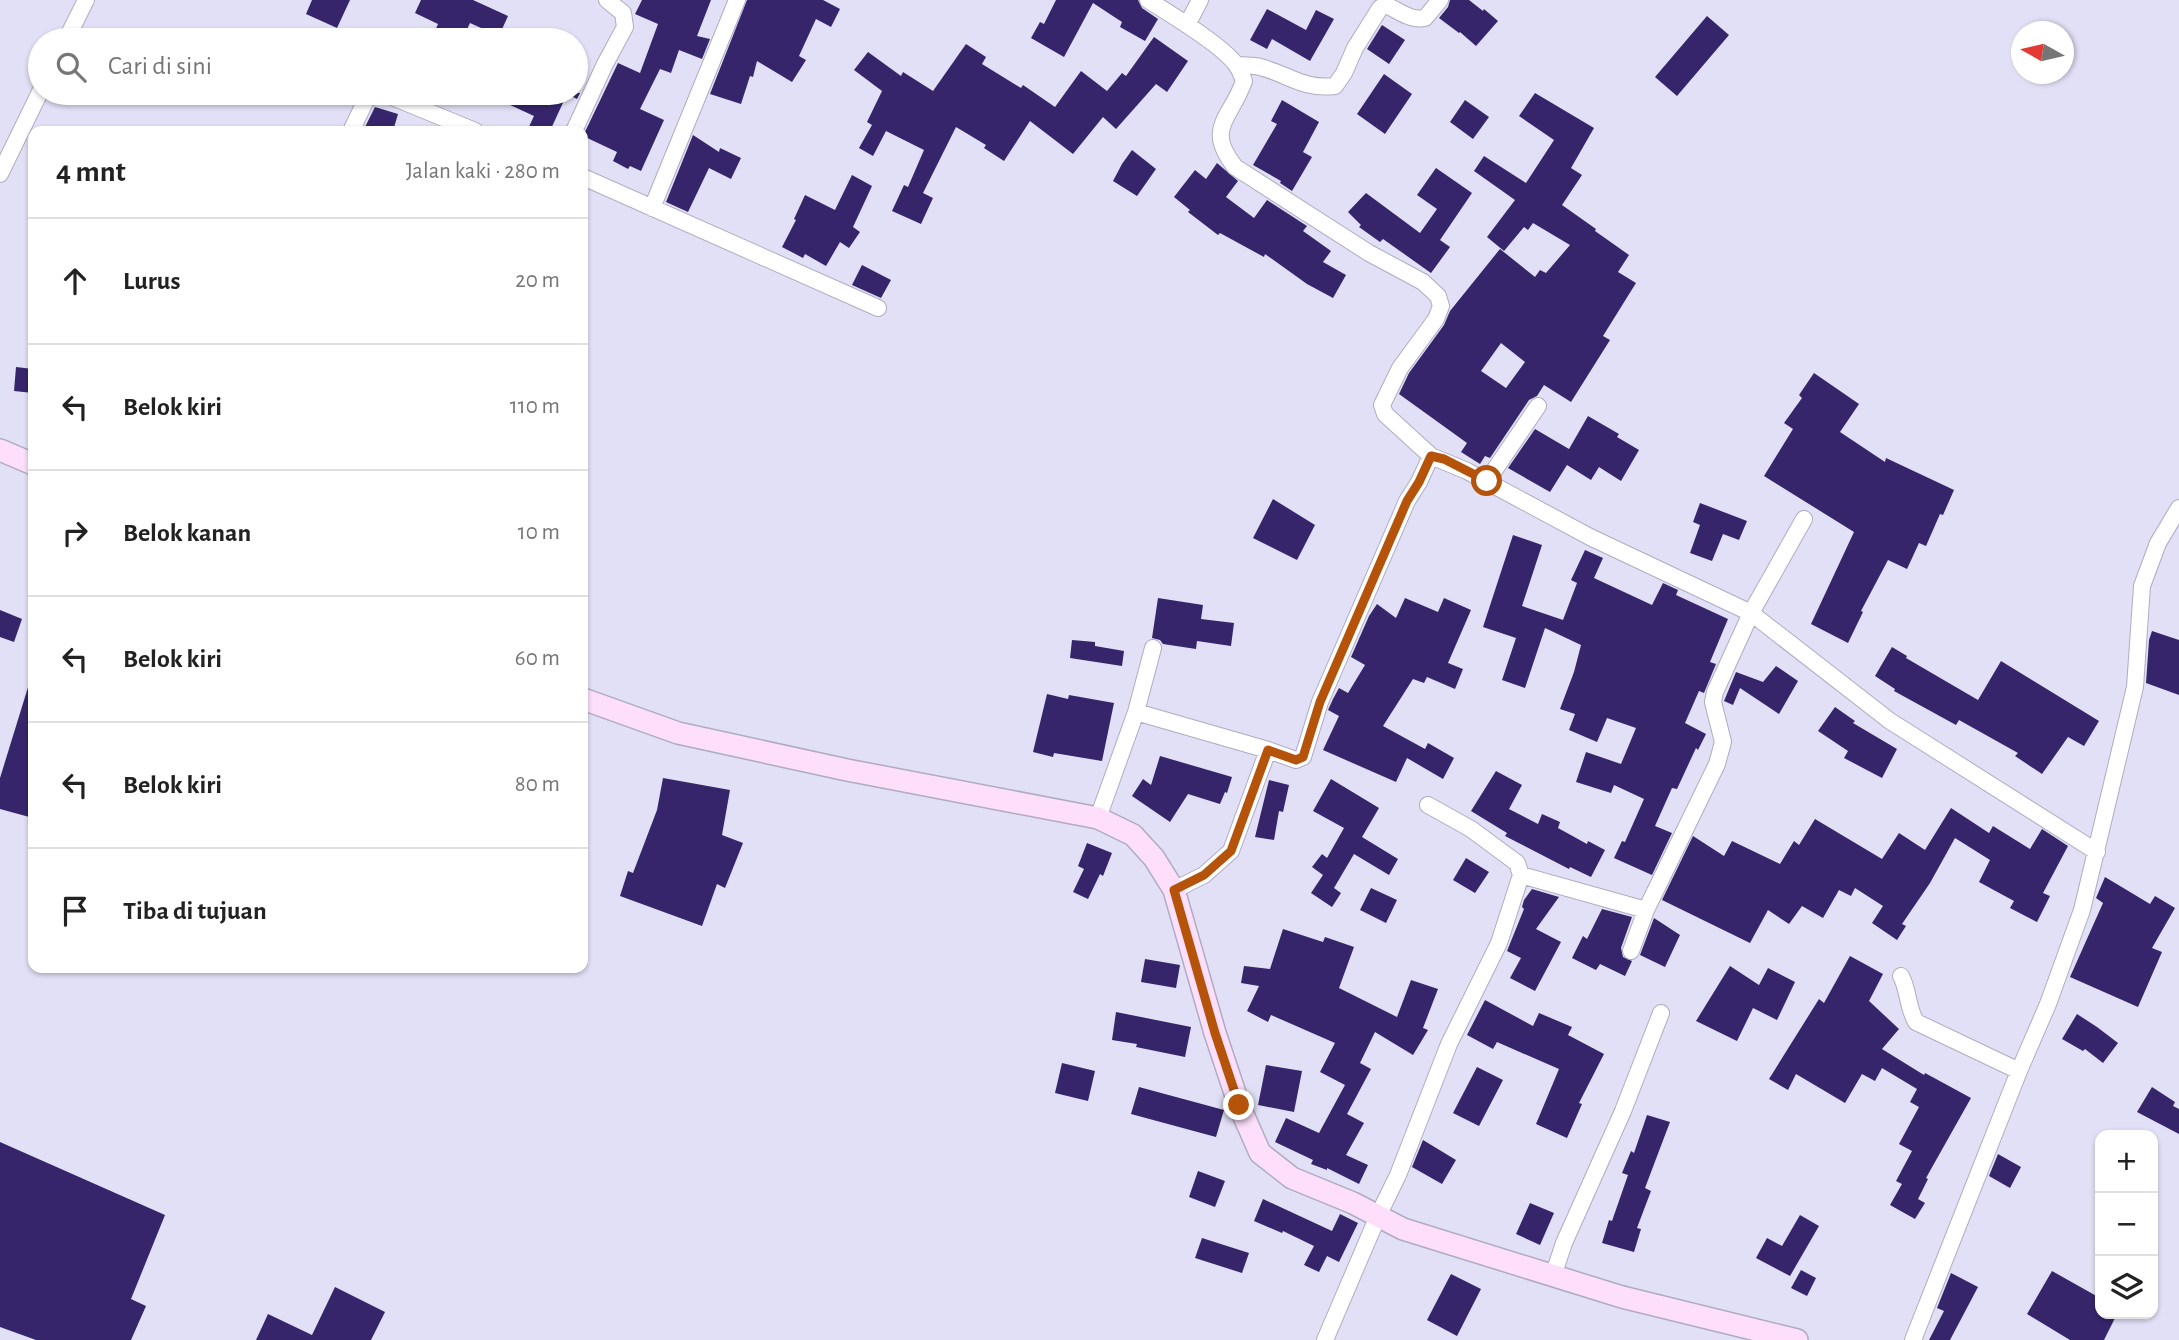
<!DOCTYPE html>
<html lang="id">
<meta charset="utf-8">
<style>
:root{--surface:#fff;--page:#f2f2f2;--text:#222;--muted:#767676;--line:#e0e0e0}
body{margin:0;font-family:"Alegreya Sans",sans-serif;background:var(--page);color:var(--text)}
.controls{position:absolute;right:21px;bottom:21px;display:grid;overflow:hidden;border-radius:14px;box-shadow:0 2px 5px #0004}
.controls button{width:63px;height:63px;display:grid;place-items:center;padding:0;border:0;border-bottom:2px solid var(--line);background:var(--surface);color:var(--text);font:35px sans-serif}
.compass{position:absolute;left:2011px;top:21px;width:63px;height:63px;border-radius:50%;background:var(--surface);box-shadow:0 2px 5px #0004;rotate:278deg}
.stop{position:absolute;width:21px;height:21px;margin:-16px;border:5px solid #b45309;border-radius:50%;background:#fff}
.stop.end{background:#b45309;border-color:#fff;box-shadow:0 2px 7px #0008}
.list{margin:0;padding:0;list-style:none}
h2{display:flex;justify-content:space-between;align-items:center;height:91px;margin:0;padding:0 28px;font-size:30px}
h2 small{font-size:23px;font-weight:400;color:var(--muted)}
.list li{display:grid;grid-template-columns:46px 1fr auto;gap:21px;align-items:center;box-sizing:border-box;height:126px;padding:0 28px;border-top:2px solid var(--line)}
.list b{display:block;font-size:26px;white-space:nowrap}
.list em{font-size:23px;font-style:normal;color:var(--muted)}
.icon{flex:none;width:38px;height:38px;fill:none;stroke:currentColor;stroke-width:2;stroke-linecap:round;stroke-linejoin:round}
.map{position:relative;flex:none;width:2179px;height:1340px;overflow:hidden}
.search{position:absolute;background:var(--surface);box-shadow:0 2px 5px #0004;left:28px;top:28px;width:560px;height:77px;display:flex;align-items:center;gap:18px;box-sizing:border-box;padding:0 24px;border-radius:38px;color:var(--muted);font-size:26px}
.panel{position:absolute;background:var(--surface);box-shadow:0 2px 5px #0004;left:28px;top:126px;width:560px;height:847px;border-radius:14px}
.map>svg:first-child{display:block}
.building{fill:#37256b;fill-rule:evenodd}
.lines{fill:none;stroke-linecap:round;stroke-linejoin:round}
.street-casing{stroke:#aeacc1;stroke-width:18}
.secondary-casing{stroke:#aeacc1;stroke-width:24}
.street{stroke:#fff;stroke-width:16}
.secondary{stroke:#fddefb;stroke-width:21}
.route{stroke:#b45309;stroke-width:9}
</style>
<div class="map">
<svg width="2179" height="1340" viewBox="0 0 2179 1340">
<rect width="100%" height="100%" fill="#e2e0f6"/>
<path class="building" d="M312 0H350L337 28 306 14Z
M421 0H473L508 16 499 36 470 23 462 40H431L438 24 415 13Z
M642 0H711L697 36 710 39 702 59 679 50 671 73 660 69 640 109 664 120 641 171 630 166 628 169 613 161 617 152 583 136 618 63 640 73 658 24 635 14Z
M747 0H823L840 9 831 27 816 19 799 56 806 60 792 82 757 61 753 77 750 76 741 104 710 94Z
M1056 0H1138L1142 8 1158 19 1145 41 1120 27 1122 22 1093 3 1064 57 1031 38 1040 22 1044 24Z
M1450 0H1469L1483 11 1484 9 1498 21 1476 46 1460 32 1459 33 1439 18 1448 7Z
M1267 9 1306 30 1316 10 1334 19 1310 61 1272 39 1267 49 1250 40Z
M1707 16 1729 35 1677 96 1655 77Z
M1382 25 1405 40 1389 64 1367 49Z
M1154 37 1188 61 1167 92 1156 84 1116 129 1103 117 1073 154 1030 121 1004 161 984 148 986 145 956 127 923 193 933 198 921 224 892 211 904 185 908 187 924 150 886 131 873 156 859 148 872 125 867 122 882 91 854 70 868 52 901 76 903 72 933 91 966 44 986 57 982 64 1021 88 1023 85 1055 107 1081 71 1107 91 1122 73 1126 76Z
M1384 74 1412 94 1385 134 1357 114Z
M484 93H580L577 99 567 94 550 131H527L534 116Z
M1535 93 1594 128 1571 168 1582 175 1562 205 1596 229 1595 231 1629 255 1618 272 1636 283 1603 336 1610 340 1571 402 1544 385 1537 396 1529 400 1490 458 1485 456 1480 464 1461 452 1467 443 1399 394 1409 373 1444 325 1450 311 1500 249 1535 277 1540 270 1546 273 1570 245 1533 223 1528 230 1524 227 1504 251 1487 237 1515 200 1474 171 1484 156 1526 183 1554 140 1519 116ZM1501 343 1525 362 1506 388 1481 371Z
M1282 100 1319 122 1303 152 1312 157 1292 191 1280 183 1281 181 1253 165 1277 124 1271 121Z
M1465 100 1489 117 1473 139 1450 122Z
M375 107 398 114 393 131H363Z
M693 135 719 152 720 148 741 158 731 179 709 168 688 212 666 202Z
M1132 150 1156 169 1137 196 1113 181 1122 164Z
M1217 163 1238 181 1226 197 1254 218 1267 200 1307 226 1303 231 1331 251 1323 262 1346 275 1333 298 1307 284 1265 254 1264 257 1220 233 1218 235 1188 212 1190 210 1174 197 1195 170 1206 179Z
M1436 168 1472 193 1440 240 1450 247 1431 273 1383 239 1380 242 1359 227 1361 225 1348 212 1366 193 1420 233 1437 209 1417 195Z
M852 175 872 186 853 227 860 232 849 248 840 242 826 266 805 254 803 258 782 247 796 220 794 219 805 195 835 210Z
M862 265 891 280 881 298 852 285Z
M16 367 33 369V393L14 391Z
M1814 373 1859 404 1840 432 1885 462 1886 458 1954 490 1943 515 1940 514 1926 546 1919 543 1907 569 1888 560 1861 611 1863 612 1848 643 1811 624 1854 532 1764 476 1793 429 1784 423 1802 398 1799 395Z
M1588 416 1619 434 1617 437 1639 450 1621 481 1599 467 1591 480 1567 465 1550 492 1508 468 1535 429 1569 449Z
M1273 499 1315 525 1297 560 1253 538Z
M1700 503 1747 521 1739 540 1723 534 1712 561 1690 553 1700 525 1693 522Z
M1513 535 1542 545 1522 606 1563 620 1577 583 1571 580 1585 550 1603 558 1594 578 1652 605 1663 583 1678 590 1676 595 1728 619 1710 662 1716 664 1704 693 1699 691 1685 723 1706 734 1698 750 1696 748 1677 789 1672 788 1655 826 1672 833 1652 875 1614 858 1622 841 1625 842 1644 799 1614 785 1611 793 1576 782 1586 752 1621 764 1636 728 1607 718 1597 742 1569 730 1575 714 1560 709 1574 672 1581 645 1545 628 1525 688 1502 680 1516 638 1483 627Z
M1158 598 1203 605 1201 619 1234 623 1231 646 1197 641 1196 649 1163 644 1160 640 1152 638Z
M1405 598 1438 612 1444 598 1471 610 1448 663 1463 669 1455 689 1427 677 1424 683 1413 679 1383 726 1425 749 1428 743 1454 758 1443 779 1407 758 1396 782 1323 750 1339 716 1328 710 1333 699 1339 688 1348 693 1365 665 1351 657 1369 616 1377 604 1396 618Z
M0 610 22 619 14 642 0 637Z
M2152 631 2179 640V695L2146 683 2149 640Z
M1072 640 1095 642V646L1124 651 1122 666 1070 658Z
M1892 647 1907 656 1906 658 1978 700 2001 661 2099 721 2084 746 2068 737 2042 774 2015 756 2018 753 1959 720 1956 725 1894 691 1895 689 1875 676Z
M1776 666 1798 681 1779 714 1740 688 1733 705 1724 701 1736 672 1763 682Z
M29 684 33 685V818L0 809V778Z
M1047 694 1068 699 1069 695 1114 703 1102 761 1054 753 1053 757 1033 752Z
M1835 707 1855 721 1853 723 1897 749 1882 778 1844 758 1848 751 1818 731Z
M1160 756 1232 777 1227 793 1225 792 1220 804 1188 794 1170 822 1132 796 1143 779 1151 785Z
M1496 771 1522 785 1509 809 1538 824 1542 814 1560 822 1558 828 1587 844 1588 841 1605 850 1591 877 1570 867 1569 869 1505 836 1507 833 1471 811Z
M663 778 730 790 722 835 743 843 725 888 717 884 702 926 620 896 628 871 633 873 657 810Z
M1331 779 1379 808 1362 837 1398 859 1389 875 1354 854 1334 888 1341 893 1332 907 1311 893 1323 875 1312 867 1322 854 1327 858 1344 828 1313 811Z
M1269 780 1289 785 1283 812 1279 811 1274 840 1255 837Z
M1951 808 1989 833 1993 826 2030 849 2042 829 2068 846 2043 893 2050 896 2037 922 2010 908 2014 901 1979 882 1990 860 1955 838 1930 883 1902 924 1906 926 1897 940 1872 923 1883 906 1855 888 1851 896 1839 890 1823 918 1802 906 1789 924 1768 910 1750 943 1662 900 1693 836 1724 856 1732 841 1780 864 1794 841 1799 845 1815 819 1882 859 1899 833 1925 850Z
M1087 843 1112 853 1103 876 1100 874 1088 899 1073 892 1084 869 1078 866Z
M1466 858 1489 872 1475 893 1453 880Z
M2105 877 2150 904 2155 896 2175 908 2152 948 2162 952 2138 1007 2070 977 2103 903 2096 898Z
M1371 888 1397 900 1386 923 1360 910Z
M1532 889 1559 897 1536 929 1561 942 1535 991 1510 978 1521 958 1507 951 1524 909 1522 907 1524 900Z
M1602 909 1632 917 1621 948 1623 957 1632 961 1625 976 1600 964 1596 970 1572 958 1583 936 1587 939Z
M1654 918 1680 935 1665 967 1640 955Z
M1283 929 1323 942 1325 937 1354 947 1339 988 1397 1017 1411 980 1438 989 1423 1028 1428 1030 1413 1055 1375 1032 1360 1063 1371 1069 1347 1114 1364 1123 1346 1155 1368 1165 1359 1184 1327 1168V1170L1311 1164 1313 1160 1275 1142 1286 1118 1319 1133 1345 1085 1320 1072 1335 1043 1271 1015 1268 1022 1247 1011 1259 986 1241 983 1244 966 1270 969Z
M1850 956 1883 974 1869 1001 1899 1029 1882 1049 1924 1075 1925 1073 1971 1098 1926 1178 1928 1179 1918 1199 1925 1203 1915 1219 1890 1205 1902 1184 1896 1181 1912 1151 1899 1144 1919 1107 1910 1102 1917 1089 1882 1068 1875 1081 1862 1074 1845 1103 1796 1074 1788 1090 1769 1079 1819 999 1824 1003Z
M1145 959 1180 965 1176 988 1141 982Z
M1730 966 1759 985 1768 968 1795 982 1777 1020 1753 1008 1737 1041 1696 1021Z
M1485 1000 1533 1026 1539 1013 1572 1027 1568 1035 1604 1054 1579 1103 1582 1104 1567 1138 1536 1124 1559 1069 1497 1042 1493 1049 1467 1035Z
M1116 1012 1191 1027 1185 1057 1136 1047 1137 1044 1112 1040Z
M2077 1014 2097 1027 2118 1043 2103 1063 2085 1049 2083 1051 2062 1039Z
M1062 1063 1095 1071 1088 1101 1055 1093Z
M1266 1065 1302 1071 1294 1112 1258 1105Z
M1477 1067 1503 1080 1479 1126 1453 1113Z
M1139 1087 1224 1110 1216 1137 1131 1114Z
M2152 1087 2175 1102 2173 1106 2179 1109V1134L2137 1112Z
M1647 1115 1670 1122 1645 1188 1651 1191 1637 1228 1641 1229 1634 1252 1602 1243 1609 1220 1612 1221 1628 1175 1622 1173 1631 1151 1634 1153Z
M1423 1140 1456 1160 1442 1184 1412 1167Z
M0 1142 165 1215 131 1299 146 1306 131 1340H36L0 1327Z
M1998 1154 2021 1167 2010 1188 1989 1176Z
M1198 1171 1225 1181 1215 1207 1189 1197Z
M1263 1199 1332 1231 1340 1214 1358 1223 1339 1262 1327 1256 1319 1272 1304 1265 1314 1246 1283 1231 1282 1233 1254 1221Z
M1530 1203 1554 1213 1540 1245 1516 1234Z
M1800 1215 1819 1226 1790 1276 1756 1258 1767 1238 1782 1246Z
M1202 1238 1249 1253 1242 1273 1195 1258Z
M1801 1270 1816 1278 1807 1296 1791 1288Z
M2052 1271 2100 1298V1314H2117L2104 1340H2070L2027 1314Z
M1951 1273 1978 1287 1950 1340H1929L1944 1311 1937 1308Z
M1451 1274 1481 1289 1457 1336 1427 1320Z
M335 1287 385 1312 371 1340H256L268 1314 312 1335Z"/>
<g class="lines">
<g class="street-casing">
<path id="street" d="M1148 0C1170 14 1224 46 1237 66 1240 70 1242 76 1244 81 1231 119 1204 127 1235 167L1369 253 1423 282 1438 296 1441 306 1436 319 1400 368 1382 405 1385 414 1431 456
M1187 25 1200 0
M66 40 86 0
M1237 65C1245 66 1253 65 1260 67 1288 74 1303 90 1335 86L1344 73 1355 48 1380 8 1385 5C1399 10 1409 21 1425 18L1440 0
M351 131 366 100 374 95 390 96 475 131
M574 131 605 64 625 27 623 13 607 0
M0 174 40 92
M583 177 878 308
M652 208 737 0
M1487 481 1538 406
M1136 712 1268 750
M1098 818 1136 712 1153 648
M1521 875 1646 910
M1174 890 1204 875 1231 851 1268 750 1296 760 1303 757 1320 702 1407 501 1419 482 1431 456 1467 471 1590 537 1751 613 1890 721 2097 852
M1631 951 1646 910 1717 764 1723 742 1713 702 1715 692 1751 613 1804 519
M1901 976C1909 991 1907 1007 1916 1022L2019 1071
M1553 1276 1564 1243 1623 1111 1661 1013
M1325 1340 1378 1216 1398 1175 1449 1044 1499 943 1521 875 1517 863 1471 829 1428 805
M1913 1340 2019 1071 2048 1004 2082 910 2135 687 2142 586 2158 543 2179 508"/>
</g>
<g class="secondary-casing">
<path id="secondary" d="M0 450 33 464
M583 699 678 733 847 770 1098 818 1133 835 1154 858 1174 890 1215 1033 1239 1105 1260 1153 1292 1178 1353 1203 1403 1229 1622 1297 1797 1340"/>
</g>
<use href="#street" class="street"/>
<use href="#secondary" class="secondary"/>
</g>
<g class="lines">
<path class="route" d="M1239 1105 1215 1033 1174 890 1204 875 1231 851 1268 750 1296 760 1303 757 1320 702 1407 501 1419 482 1431 456 1444 459 1487 481"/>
</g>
</svg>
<div class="controls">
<button>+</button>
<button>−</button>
<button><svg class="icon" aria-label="layers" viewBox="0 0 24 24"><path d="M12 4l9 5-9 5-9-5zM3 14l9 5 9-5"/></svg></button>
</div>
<svg class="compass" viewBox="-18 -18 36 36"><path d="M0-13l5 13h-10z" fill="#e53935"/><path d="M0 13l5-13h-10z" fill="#767676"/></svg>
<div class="stop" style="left:1487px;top:481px"></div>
<div class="stop end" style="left:1239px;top:1105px"></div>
<div class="search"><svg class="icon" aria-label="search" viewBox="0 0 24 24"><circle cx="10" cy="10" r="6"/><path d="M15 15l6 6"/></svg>Cari di sini</div>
<section class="panel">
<h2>4 mnt<small>Jalan kaki · 280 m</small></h2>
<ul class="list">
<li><svg class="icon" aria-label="ahead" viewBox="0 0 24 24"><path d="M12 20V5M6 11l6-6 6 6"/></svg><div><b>Lurus</b></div><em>20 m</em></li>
<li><svg class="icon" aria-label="left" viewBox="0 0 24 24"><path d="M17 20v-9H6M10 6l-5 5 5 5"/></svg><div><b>Belok kiri</b></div><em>110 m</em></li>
<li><svg class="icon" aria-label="right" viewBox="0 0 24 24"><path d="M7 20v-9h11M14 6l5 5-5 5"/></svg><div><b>Belok kanan</b></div><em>10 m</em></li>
<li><svg class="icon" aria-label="left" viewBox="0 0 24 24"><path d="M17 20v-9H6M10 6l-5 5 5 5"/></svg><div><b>Belok kiri</b></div><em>60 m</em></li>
<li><svg class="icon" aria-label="left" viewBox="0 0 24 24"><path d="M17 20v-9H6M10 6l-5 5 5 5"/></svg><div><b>Belok kiri</b></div><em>80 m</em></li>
<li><svg class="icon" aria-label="arrive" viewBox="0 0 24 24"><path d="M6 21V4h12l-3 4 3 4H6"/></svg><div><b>Tiba di tujuan</b></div></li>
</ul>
</section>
</div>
